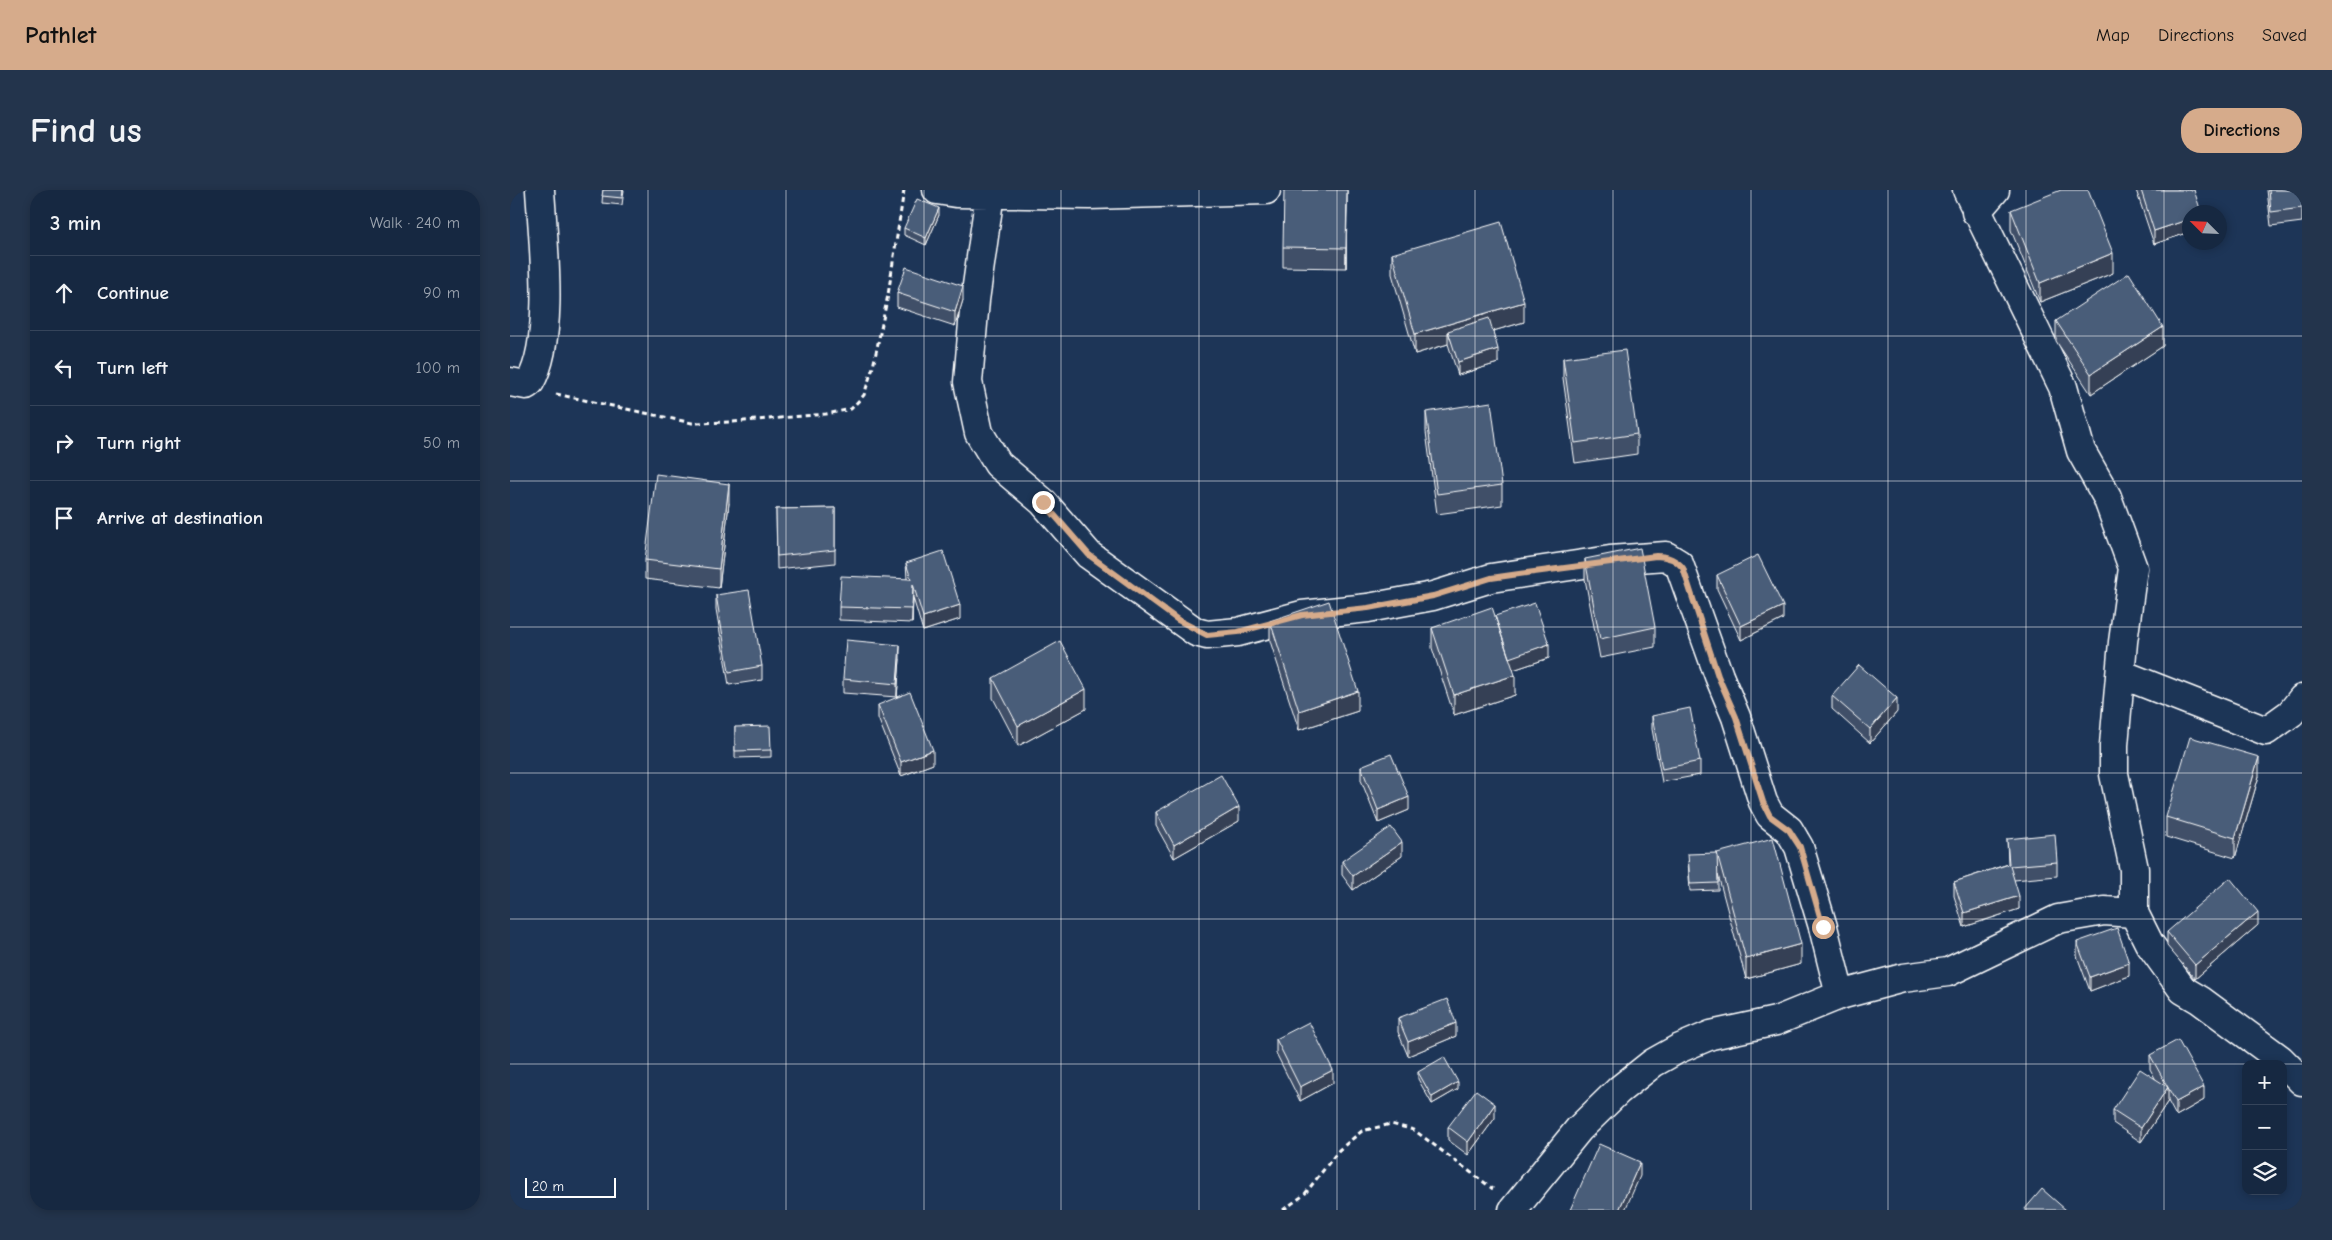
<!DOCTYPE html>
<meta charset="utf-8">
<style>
:root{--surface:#162841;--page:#23344c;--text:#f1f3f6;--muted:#9ea6b1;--line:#35445a;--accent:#d6ab8b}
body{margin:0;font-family:"Comic Neue",sans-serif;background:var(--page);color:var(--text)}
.controls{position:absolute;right:15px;bottom:15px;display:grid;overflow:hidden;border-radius:10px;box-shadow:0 2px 8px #0003}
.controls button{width:45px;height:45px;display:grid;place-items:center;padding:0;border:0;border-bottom:1px solid var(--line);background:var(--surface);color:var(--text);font:25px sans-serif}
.compass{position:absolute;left:1672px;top:15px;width:45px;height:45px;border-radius:50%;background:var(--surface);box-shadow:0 2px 8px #0003;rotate:294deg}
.scale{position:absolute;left:15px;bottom:12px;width:91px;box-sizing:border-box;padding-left:5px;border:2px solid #fff;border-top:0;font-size:14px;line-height:18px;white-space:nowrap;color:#fff;-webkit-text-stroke:4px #1d3557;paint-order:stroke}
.stop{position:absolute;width:15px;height:15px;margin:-11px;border:4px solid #d6ab8b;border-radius:50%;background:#fff}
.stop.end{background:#d6ab8b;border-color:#fff;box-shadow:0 1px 5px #0008}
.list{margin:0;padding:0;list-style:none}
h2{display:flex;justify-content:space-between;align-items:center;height:65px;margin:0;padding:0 20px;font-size:21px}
h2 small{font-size:16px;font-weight:400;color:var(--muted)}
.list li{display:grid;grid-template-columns:32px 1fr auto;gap:15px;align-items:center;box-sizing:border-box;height:75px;padding:0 20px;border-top:1px solid var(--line)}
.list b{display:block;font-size:19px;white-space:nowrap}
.list em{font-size:16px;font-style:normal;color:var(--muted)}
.icon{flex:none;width:28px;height:28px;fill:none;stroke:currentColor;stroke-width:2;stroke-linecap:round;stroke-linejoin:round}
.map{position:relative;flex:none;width:1792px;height:1020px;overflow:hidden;border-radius:20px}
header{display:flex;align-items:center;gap:30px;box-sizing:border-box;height:70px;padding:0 25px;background:var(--accent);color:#111}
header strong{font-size:24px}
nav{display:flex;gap:28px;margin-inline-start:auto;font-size:18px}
.intro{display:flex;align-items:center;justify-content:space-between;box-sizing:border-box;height:120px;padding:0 30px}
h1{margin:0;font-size:35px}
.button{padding:12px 22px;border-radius:20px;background:var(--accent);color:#111;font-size:18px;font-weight:700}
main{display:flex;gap:30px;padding:0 30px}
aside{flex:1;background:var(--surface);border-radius:20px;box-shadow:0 2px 8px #0003}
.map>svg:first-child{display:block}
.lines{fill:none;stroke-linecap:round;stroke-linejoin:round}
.street-casing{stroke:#fff;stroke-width:31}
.path{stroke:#fff;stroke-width:3;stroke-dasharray:5 4;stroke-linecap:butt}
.street{stroke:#1d3557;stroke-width:28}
.wall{fill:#405068;stroke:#fff}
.shaded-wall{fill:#344155;stroke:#fff}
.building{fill:#4a5d79;stroke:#fff}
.route{stroke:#d6ab8b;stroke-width:6}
.grid{fill:none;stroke:#fff;stroke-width:1;stroke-opacity:0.55}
</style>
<header>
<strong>Pathlet</strong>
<nav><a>Map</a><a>Directions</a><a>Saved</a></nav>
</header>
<div class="intro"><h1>Find us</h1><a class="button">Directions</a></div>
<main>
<aside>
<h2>3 min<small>Walk · 240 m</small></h2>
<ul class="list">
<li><svg class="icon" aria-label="ahead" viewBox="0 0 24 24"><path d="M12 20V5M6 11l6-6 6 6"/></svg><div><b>Continue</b></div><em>90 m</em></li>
<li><svg class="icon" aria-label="left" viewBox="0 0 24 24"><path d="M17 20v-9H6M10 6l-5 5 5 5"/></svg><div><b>Turn left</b></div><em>100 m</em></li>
<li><svg class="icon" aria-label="right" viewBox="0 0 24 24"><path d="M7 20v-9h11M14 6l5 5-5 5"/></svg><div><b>Turn right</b></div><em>50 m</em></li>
<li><svg class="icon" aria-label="arrive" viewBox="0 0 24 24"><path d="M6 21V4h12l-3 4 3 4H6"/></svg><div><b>Arrive at destination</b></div></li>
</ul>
</aside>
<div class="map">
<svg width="1792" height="1020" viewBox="0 0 1792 1020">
<rect width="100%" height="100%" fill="#1d3557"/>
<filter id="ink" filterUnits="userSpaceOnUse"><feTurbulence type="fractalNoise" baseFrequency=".02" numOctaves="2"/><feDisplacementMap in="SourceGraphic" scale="10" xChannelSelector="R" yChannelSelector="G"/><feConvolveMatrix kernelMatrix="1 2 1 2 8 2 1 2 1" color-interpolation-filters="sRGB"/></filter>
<g filter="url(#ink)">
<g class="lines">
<g class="street-casing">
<path id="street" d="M427 0 446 3 579 5 756 0
M1457 0 1553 197 1571 261 1597 307 1623 378 1613 452 1604 555V584L1624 679V723L1639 753 1673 800 1690 810 1770 869 1792 891
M480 3 465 110 458 192 469 243 488 274 533 312 579 365 686 442 697 445 728 442 792 425 858 418 923 406 981 388 1100 370 1156 366 1169 374 1209 486 1226 527 1253 612 1260 625 1279 640 1289 657 1313 737 1330 805
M1466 22 1485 0
M0 192 16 195 20 192C45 149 33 50 30 0
M1611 484 1756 541 1781 523 1792 509
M1003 1020 1069 939 1109 900 1143 873 1168 859 1201 845 1266 831 1330 805 1393 788 1438 782 1548 729 1594 721 1624 723"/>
</g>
<path class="path" d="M46 204 182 233 223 232 316 224 341 219 354 205 363 177 378 105 394 0
M773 1020 794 1005 829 960 852 941 881 934 904 940 983 999"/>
<use href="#street" class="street"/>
</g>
<path class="wall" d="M93 0H114L112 15 92 13Z
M1626 0H1684L1680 22V42L1644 54Z
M1757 0H1792V32L1761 36Z
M837 12 836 78 773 77V57Z
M1501 20 1603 83 1530 112 1501 40Z
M429 25 416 55 394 45V38Z
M882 64 1014 132 983 141 988 173 948 185 938 154 905 164 882 84Z
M387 103 453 110 445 136 387 117Z
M1546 131 1653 156 1581 204 1546 151Z
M1053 168 1127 244V264L1065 273 1053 188Z
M916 222 992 295V315L927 324 916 242Z
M219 313 209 398 135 389V370Z
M325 318V373L267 379 266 319Z
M1075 369 1145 437V457L1090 468 1075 389Z
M396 373 450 429 413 441 403 408 402 433 329 430V417L397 389Z
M1207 385 1273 429 1231 450 1207 399Z
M206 405 252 476V490L219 495 206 419Z
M985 426 1039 468 1003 480 1005 505 944 525 922 458V438Z
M760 431 848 521 789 540 760 451Z
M390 469 387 507 333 503V489Z
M483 488 576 519 508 556 483 508Z
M1322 506 1387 522 1360 553 1322 519Z
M368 515 423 574 391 586 368 528Z
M1142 526 1190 571V585L1152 592 1142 539Z
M225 537 261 560V567L225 568Z
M851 576 899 620 868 633 851 590Z
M1749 586 1725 668 1656 647V627Z
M646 622 729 631 664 668 646 636Z
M1497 649 1547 672V686L1504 690 1509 719 1454 737 1444 706V692L1498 674Z
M1207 663 1291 774 1236 789 1208 685V700L1180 701 1178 671Z
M892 666 843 700 832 685V671Z
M1748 735 1685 789 1657 756V742Z
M1567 752 1619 786 1580 801 1567 766Z
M888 828 946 846 898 866 888 842Z
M766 849 823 893 790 911 766 863Z
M1640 865 1694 910 1666 926 1658 911 1631 952 1603 933V920L1646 890 1640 879Z
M908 882 948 899 922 914 908 889Z
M985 928 958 965 938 950V937Z"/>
<path class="shaded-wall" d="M837 0V12L836 78V58Z
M429 18V25L416 55V48Z
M1680 29V42L1644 54V41Z
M1603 63V83L1530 112V93Z
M453 96V110L445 136V122Z
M1014 112V132L942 153 938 141V154L905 164V144Z
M1653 137V156L1581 204V184Z
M988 159V173L948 185V172Z
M219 294V313L209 398V379Z
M403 394V408L402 433V419Z
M450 415V429L413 441V427Z
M1273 416V429L1231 450V436Z
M1039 454V468L997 482V468Z
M390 455V469L387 507V494Z
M1005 485V505L944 525V505Z
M576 499V519L508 556V536Z
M848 501V521L789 540V521Z
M1387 508V522L1360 553V539Z
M423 560V574L391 586V572Z
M1749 567V586L1725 668V648Z
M899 607V620L868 633V620Z
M729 617V631L664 668V655Z
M892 652V666L843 700V686Z
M1509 706V719L1454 737V723Z
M1748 722V735L1685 789V775Z
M1291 754V774L1236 789V769Z
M1619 773V786L1580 801V787Z
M946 833V846L898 866V852Z
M823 880V893L790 911V897Z
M948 892V899L922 914V907Z
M1658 897V911L1631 952V938Z
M1694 897V910L1666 926V912Z
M985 914V928L958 965V952Z
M1130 972V986L1115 1020H1109Z"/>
<path class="building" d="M93 0H113L112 8 92 6Z
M774 0H837L836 58 773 57Z
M1551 0H1578L1603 63 1530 93 1501 20Z
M1631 0H1684L1691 22H1680V29L1644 41Z
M1759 0H1792V18L1761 22Z
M407 9 429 18 416 48 394 38Z
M991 32 1014 112 905 144 882 64Z
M396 77 453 96 445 122 387 103Z
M1619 83 1653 137 1581 184 1546 131Z
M979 128 988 159 948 172 938 141Z
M1115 160 1127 244 1065 253 1053 168Z
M981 212 992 295 927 304 916 222Z
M146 284 219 294 209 379 135 370Z
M325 318V360L267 366 266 319Z
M1130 358 1145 437 1090 449 1075 369Z
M433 361 450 415 413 427 403 394 402 419 329 417 331 386 401 389 396 373Z
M1248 365 1273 416 1231 436 1207 385Z
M239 400 252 476 219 482 206 405Z
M819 411 848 501 789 521 760 431Z
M1025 413 1039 454 999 468 985 426Z
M982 417 1005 485 944 505 922 438Z
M336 450 390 455 387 494 333 489Z
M550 451 576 499 508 536 483 488Z
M1349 475 1387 508 1360 539 1322 506Z
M400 502 423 560 391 572 368 515Z
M1180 518 1190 571 1152 579 1142 526Z
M260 536 261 560 225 561V537Z
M1680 547 1749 567 1725 648 1656 627Z
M881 564 899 607 868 620 851 576Z
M711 585 729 617 664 655 646 622Z
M881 637 892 652 843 686 832 671Z
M1545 644 1547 672 1500 676 1509 706 1454 723 1444 692 1499 674 1497 649Z
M1263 648 1291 754 1236 769 1207 663Z
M1207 663 1208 693 1180 694 1178 664Z
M1720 688 1748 722 1685 775 1657 742Z
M1607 738 1619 773 1580 787 1567 752Z
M937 809 946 833 898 852 888 828Z
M799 832 823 880 790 897 766 849Z
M1668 850 1694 897 1666 912 1640 865Z
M934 867 948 892 922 907 908 882Z
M1630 879 1658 897 1631 938 1603 920Z
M966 900 985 914 958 952 938 937Z
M1089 954 1130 972 1109 1020H1060Z
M1532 999 1556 1020H1514Z"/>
</g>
<g class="lines" filter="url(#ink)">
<path class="route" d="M533 312 579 365 668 430 697 445 728 442 792 425 858 418 923 406 981 388 1009 384 1146 366C1157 366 1166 369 1173 378L1208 486 1226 527 1253 612 1260 626 1279 640 1290 657 1313 737"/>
</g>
<path class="grid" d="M138 0V1020M276 0V1020M414 0V1020M551 0V1020M689 0V1020M827 0V1020M965 0V1020M1103 0V1020M1241 0V1020M1378 0V1020M1516 0V1020M1654 0V1020M0 146H1792M0 291H1792M0 437H1792M0 583H1792M0 729H1792M0 874H1736M1773 874H1792"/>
</svg>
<div class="controls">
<button>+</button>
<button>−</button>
<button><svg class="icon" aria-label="layers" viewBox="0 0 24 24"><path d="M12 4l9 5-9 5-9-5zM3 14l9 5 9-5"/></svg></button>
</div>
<svg class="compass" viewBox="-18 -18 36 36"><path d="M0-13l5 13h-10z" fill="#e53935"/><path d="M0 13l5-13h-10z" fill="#9ea6b1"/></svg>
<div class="scale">20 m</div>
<div class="stop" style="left:1313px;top:737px"></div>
<div class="stop end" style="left:533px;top:312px"></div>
</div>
</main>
